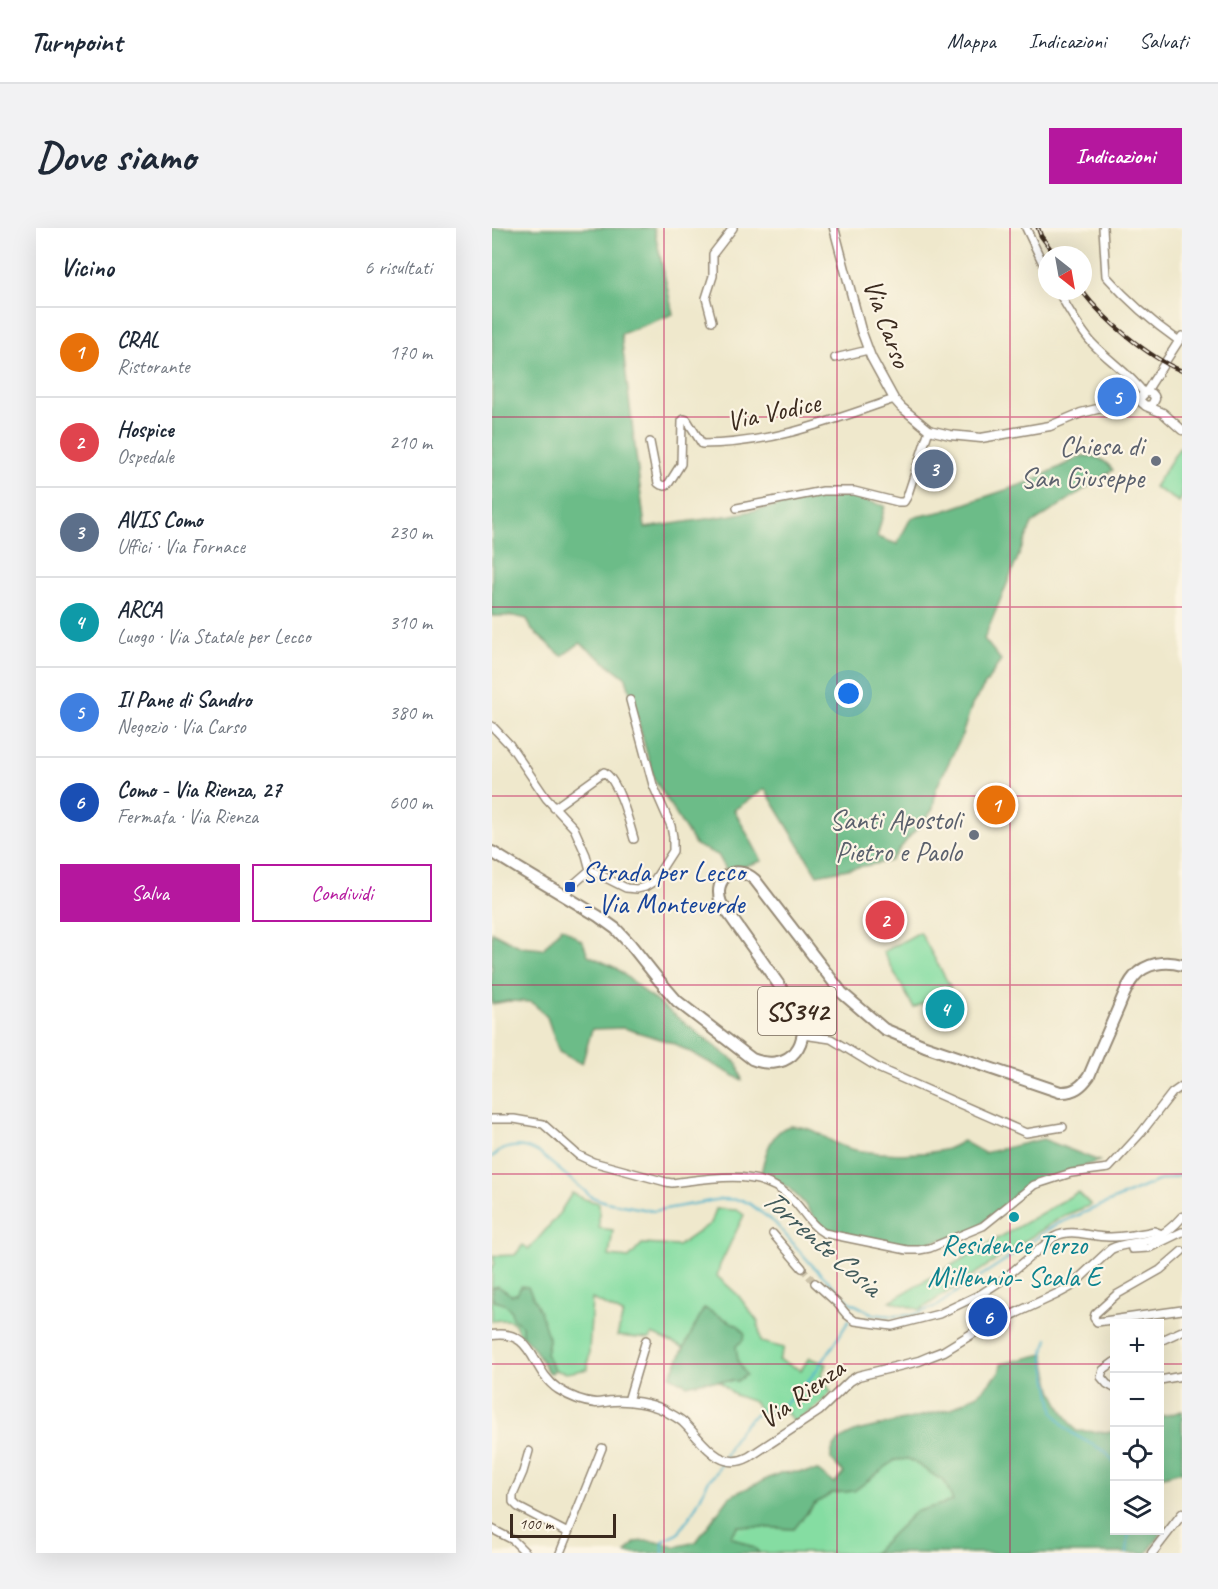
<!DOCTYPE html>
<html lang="it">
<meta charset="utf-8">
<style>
:root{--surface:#fff;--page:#f2f2f3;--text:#1f2937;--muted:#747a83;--line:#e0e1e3;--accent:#b5179e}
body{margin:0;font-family:Caveat,sans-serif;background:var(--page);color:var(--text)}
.controls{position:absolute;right:18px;bottom:18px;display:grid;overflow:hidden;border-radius:0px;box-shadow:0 6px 24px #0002}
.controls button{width:54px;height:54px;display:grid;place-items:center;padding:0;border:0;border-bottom:2px solid var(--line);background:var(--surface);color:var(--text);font:30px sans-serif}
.compass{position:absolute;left:546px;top:18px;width:54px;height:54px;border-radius:50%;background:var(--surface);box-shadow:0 6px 24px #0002;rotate:149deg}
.scale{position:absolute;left:18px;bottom:15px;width:106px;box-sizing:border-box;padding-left:6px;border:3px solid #3b2a1e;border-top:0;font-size:16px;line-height:21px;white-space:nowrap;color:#3b2a1e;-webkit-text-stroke:4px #fcf5e5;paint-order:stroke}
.you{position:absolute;left:357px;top:466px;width:21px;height:21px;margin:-15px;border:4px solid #fff;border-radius:50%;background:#1a73e8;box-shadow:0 0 0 9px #1a73e833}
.badge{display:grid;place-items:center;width:39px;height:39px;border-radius:50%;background:var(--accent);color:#fff;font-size:20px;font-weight:700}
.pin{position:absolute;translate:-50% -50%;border:3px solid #fff;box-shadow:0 2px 6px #0006}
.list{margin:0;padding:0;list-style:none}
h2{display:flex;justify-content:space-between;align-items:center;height:78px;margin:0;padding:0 24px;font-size:26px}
h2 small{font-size:20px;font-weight:400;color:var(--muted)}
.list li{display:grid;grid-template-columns:39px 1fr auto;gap:18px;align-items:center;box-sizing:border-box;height:90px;padding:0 24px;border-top:2px solid var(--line)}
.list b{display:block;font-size:22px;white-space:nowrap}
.list p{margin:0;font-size:20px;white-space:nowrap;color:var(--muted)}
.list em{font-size:20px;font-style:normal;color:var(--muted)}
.actions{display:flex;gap:12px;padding:18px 24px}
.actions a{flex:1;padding:14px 0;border:2px solid var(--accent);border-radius:0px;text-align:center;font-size:21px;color:var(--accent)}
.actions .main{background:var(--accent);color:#fff}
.icon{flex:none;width:33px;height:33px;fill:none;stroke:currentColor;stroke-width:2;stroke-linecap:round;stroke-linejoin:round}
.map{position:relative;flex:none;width:690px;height:1325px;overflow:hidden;border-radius:0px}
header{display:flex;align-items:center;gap:36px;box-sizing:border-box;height:84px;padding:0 30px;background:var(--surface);border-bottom:2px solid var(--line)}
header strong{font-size:28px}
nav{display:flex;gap:33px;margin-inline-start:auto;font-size:21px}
.intro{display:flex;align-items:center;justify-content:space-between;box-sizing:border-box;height:144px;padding:0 36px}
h1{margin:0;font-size:42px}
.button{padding:15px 27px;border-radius:0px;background:var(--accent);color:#fff;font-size:21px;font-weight:700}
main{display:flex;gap:36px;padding:0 36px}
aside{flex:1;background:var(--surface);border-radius:0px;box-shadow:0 6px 24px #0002}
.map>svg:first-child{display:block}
.green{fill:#85dda2;stroke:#608460;stroke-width:1.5}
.forest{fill:#6cbc88;stroke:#547353;stroke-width:1.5}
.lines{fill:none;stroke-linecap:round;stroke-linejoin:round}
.stream{stroke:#4db2cb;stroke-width:2}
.minor-tunnel{stroke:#cbc2a9;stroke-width:7;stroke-dasharray:7 3.5;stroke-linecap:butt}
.minor-casing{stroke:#958975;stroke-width:10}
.tertiary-casing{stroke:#958975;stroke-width:11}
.primary-casing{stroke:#958975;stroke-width:14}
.minor{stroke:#fff;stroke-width:7}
.tertiary{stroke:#fff;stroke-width:8}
.primary{stroke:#fff;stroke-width:10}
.rail-casing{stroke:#3b2a1e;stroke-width:4.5}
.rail{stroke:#fcf5e5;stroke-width:2;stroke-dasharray:7;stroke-linecap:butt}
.grid{fill:none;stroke:#c2185b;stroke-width:1.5;stroke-opacity:0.55}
.worship-dot{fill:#6b7280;stroke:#fcf5e5;stroke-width:2}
.transit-dot{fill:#1a4fb4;stroke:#fcf5e5;stroke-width:2}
.culture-dot{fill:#0f9aa8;stroke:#fcf5e5;stroke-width:2}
.labels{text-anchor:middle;stroke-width:4.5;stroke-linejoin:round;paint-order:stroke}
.shield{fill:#fcf5e5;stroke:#75675a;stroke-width:1.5}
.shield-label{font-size:27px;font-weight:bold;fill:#3b2a1e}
.street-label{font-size:28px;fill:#3b2a1e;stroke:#fcf5e5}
.worship-label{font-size:28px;fill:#5b616d;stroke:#fcf5e5;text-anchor:end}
.transit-label{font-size:28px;fill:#164399;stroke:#fcf5e5;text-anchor:start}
.culture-label{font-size:28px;fill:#0d838f;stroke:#fcf5e5}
.water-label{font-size:30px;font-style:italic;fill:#415a5b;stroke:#fcf5e5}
</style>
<header>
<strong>Turnpoint</strong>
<nav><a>Mappa</a><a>Indicazioni</a><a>Salvati</a></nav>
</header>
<div class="intro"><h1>Dove siamo</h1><a class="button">Indicazioni</a></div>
<main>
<aside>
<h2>Vicino<small>6 risultati</small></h2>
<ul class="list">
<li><span class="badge" style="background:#e8710a">1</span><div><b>CRAL</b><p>Ristorante</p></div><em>170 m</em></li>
<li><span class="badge" style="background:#e0444e">2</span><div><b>Hospice</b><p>Ospedale</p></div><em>210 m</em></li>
<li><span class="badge" style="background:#5c6f8a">3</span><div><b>AVIS Como</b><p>Uffici · Via Fornace</p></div><em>230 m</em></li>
<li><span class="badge" style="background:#0f9aa8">4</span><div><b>ARCA</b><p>Luogo · Via Statale per Lecco</p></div><em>310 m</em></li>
<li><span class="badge" style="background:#3f7fe0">5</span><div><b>Il Pane di Sandro</b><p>Negozio · Via Carso</p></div><em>380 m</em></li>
<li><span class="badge" style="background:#1a4fb4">6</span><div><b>Como - Via Rienza, 27</b><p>Fermata · Via Rienza</p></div><em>600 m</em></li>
</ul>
<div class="actions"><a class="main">Salva</a><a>Condividi</a></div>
</aside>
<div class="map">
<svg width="690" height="1325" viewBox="0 0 690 1325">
<rect width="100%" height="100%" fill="#fcf5e5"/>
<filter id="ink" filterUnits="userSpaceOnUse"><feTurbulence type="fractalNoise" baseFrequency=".0167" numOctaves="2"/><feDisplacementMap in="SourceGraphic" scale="12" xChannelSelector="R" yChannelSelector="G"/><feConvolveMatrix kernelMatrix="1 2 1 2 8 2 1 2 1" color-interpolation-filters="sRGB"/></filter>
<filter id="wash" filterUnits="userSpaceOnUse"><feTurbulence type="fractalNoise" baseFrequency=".008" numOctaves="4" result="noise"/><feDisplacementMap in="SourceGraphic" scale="24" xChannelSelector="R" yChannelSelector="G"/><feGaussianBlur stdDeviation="1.35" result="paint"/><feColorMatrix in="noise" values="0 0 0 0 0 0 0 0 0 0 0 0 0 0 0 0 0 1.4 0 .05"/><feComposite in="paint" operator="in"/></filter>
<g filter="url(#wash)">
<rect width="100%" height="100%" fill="#efe8cc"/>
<path class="green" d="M688 219 690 220V269L687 274 662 259Z
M428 704 459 760 422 780 391 724Z
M586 964 599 977 571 988 428 1082 398 1073Z
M80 965 92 971 107 975V1000L121 1002 117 1028 137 1030 150 1016 186 1018 219 995 224 981 245 982 252 987 228 1037 225 1048 246 1067 266 1094 269 1114 292 1120 287 1132 309 1142 317 1130 335 1136 329 1147 339 1164 325 1179 302 1194 291 1180 271 1189 263 1174 243 1167 227 1153H245L244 1118 251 1112 212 1080 192 1120 160 1106 157 1111 125 1108 131 1086 100 1071 96 1141 74 1145 62 1142 54 1126 57 1112 25 1066 19 1067 6 1058 0 1060V1039L3 1036 1 1028 23 1027 31 1017 37 1021 65 989Z
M0 1068 2 1073C13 1075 20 1078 20 1090L30 1098V1107H27C24 1089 15 1091 0 1093Z
M417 1231 453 1254 461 1273 423 1284 381 1325H267L264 1321 238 1308 246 1298 302 1301 322 1276 341 1265 362 1263 403 1232Z"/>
<path class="forest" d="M0 0H162L181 86 129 106 153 300 241 287 332 268H357L393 278 385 309 405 316 419 290 452 283 537 254 590 228C604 227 612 231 621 242L540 296 492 411 509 432 480 477 470 507 444 561 441 581 433 592 419 607 398 633 325 647 273 561 242 582 270 633 235 643 226 627 203 617 162 551 134 450 88 415 70 428 40 402 35 391 22 388H0Z
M70 699 91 714 96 727 124 740 155 766 246 836 250 852 181 815 132 800 100 801 90 836 67 824 55 789 40 774 16 773 0 776V704L29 719 51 721Z
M298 898C324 898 332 912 353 919 375 927 432 928 455 921 460 919 466 916 471 913L492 925 551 911 607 933 542 955 523 966 516 976 478 1005 431 1016H398L344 1004 333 1000 326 995 311 974 296 959 269 946C272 929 279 902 298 898Z
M6 1058 19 1067 25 1066 29 1058 36 1059 48 1083 57 1112 54 1126 62 1142 60 1145 56 1144 42 1120 30 1107V1098L20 1090C20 1078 13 1075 2 1073L0 1068V1060Z
M212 1080 247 1098 253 1106 251 1112 244 1118 246 1133 254 1147 245 1153H213L195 1157 178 1148Z
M552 1126 560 1162 570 1182 584 1203 618 1204 622 1203V1302H647L670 1305 655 1325H381L423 1284 461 1273 453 1254 417 1231 403 1232 362 1263 340 1265 322 1276 302 1301 246 1298 238 1308 264 1321 267 1325H134L143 1314C158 1312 169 1313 183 1319L204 1314 238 1268 288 1245 326 1243 342 1255 352 1245 339 1232C337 1216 352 1208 365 1203L459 1181 486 1166 507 1145 509 1136Z
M690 1183V1243L668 1249V1189Z"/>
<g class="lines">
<path class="stream" d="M0 929C14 916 30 916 46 924L100 969 114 974 162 983 229 971 250 972 258 976 283 995 320 1037 358 1074 381 1086 401 1088 421 1087 447 1077 464 1064 515 1031 563 997 666 953 690 947
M556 1111 551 1126 562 1185 571 1197 581 1206 614 1224 622 1235
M233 1228C242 1210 251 1192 271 1183 277 1180 286 1180 292 1176 316 1160 342 1117 357 1092
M171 1325V1313L186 1306 202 1282 217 1252 224 1245 230 1233
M635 1325 637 1302"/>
</g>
</g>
<g filter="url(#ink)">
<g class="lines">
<path class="minor-tunnel" d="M310 1040 323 1055"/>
<g class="minor-casing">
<path id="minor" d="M534 0 555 44
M611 0 614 48C636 73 660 94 687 113
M566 63C576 81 587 100 600 115 617 133 637 145 652 165
M220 93 214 70 221 48V26L241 0
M343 130 376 122
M654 164 690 108
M158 214 166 255 169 257 173 258 177 255 189 236 190 193 192 191 195 192 210 216C279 216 339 193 402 171
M245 280 331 263H362L406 274H412L415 269 437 202
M0 498 18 517 54 570 82 600 94 627 98 642 83 655 72 668
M62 580 112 544C127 553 137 594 142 611
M98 642 134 660 145 661 153 659 161 654 181 623V609L179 598 161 557 138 472
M311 807 339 811 388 841 534 905 571 899
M0 891H22L51 896 86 927 101 934 174 954 180 955C220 950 269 939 300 971 312 983 317 996 332 1005L415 1022H427L438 1020 491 998 542 957 579 945 617 940 649 905 680 865 690 858
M281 1006 310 1040
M639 1016 640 1021 657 1020 690 1004
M690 1023 668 1042 624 1067 603 1086 602 1090 605 1094 690 1082
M323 1055 345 1075 355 1087 363 1093 400 1098 447 1086 489 1066 509 1053 562 1009C581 999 599 1010 619 1009 634 1009 648 1006 662 1003L670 1006
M668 1113 690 1103
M622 1134 611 1142 609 1149 615 1156 622 1160
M668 1152 690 1148
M136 1173 154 1112
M37 1223 31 1244 21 1267V1274L26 1279 76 1305
M0 1301 21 1312 34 1325
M68 1325 110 1220"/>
</g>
<g class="tertiary-casing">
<path id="tertiary" d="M342 0 369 102 379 129 402 171 409 179 437 202 458 207 489 210 558 198 589 185 634 174 649 169 654 164C660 164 662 166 663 171L660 177 654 178 649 174
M654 178 671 185 690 202
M0 1107C43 1101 38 1142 66 1161 77 1168 90 1174 104 1175 110 1175 116 1173 122 1173 137 1172 158 1175 172 1182 178 1186 185 1189 191 1194 210 1212 227 1245 257 1229L327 1183 358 1153 366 1148 427 1133 439 1128 452 1123 483 1104 565 1066 578 1059 619 1021C633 1014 649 1016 663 1010 673 1006 683 997 690 989
M660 1325 690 1286"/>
</g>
<g class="primary-casing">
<path id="primary" d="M0 624 26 640 106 688 124 701 139 717 166 751 185 773 260 831C292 844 318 822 309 788L229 675C220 650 243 634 263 652L350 765 392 801 433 818 568 864C582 865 590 858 597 848 606 826 616 804 625 783 630 772 634 758 642 749 653 735 674 732 690 737"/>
</g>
<use href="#minor" class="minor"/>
<use href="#tertiary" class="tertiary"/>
<use href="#primary" class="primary"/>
<g class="rail-casing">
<path id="rail" d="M546 0 549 8 563 27
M590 63C612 92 656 129 690 143"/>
</g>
<use href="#rail" class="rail"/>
</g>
</g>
<path class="grid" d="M172 0V1325M345 0V1325M518 0V1325M0 189H690M0 379H690M0 568H690M0 757H690M0 946H690M0 1136H622M668 1136H690"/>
<g class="worship-dot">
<circle cx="664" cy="233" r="6"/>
<circle cx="482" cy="607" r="6"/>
</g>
<rect class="transit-dot" x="72" y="653" width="12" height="12" rx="3"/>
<circle class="culture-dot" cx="522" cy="989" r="6"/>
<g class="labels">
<rect class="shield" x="266" y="759" width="78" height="48" rx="4.5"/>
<g class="shield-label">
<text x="305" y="792">SS342</text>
</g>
<g class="street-label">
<text transform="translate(396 95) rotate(70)" y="10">Via Carso</text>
<text transform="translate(281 183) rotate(-12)" y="10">Via Vodice</text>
<text transform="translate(309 1165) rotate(-36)" y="10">Via Rienza</text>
</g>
<g class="worship-label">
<text x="652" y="227">Chiesa di<tspan x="652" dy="32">San Giuseppe</tspan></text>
<text x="470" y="601">Santi Apostoli<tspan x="470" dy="32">Pietro e Paolo</tspan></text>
</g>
<g class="transit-label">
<text x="90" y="653">Strada per Lecco<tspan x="90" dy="32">- Via Monteverde</tspan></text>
</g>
<g class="culture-label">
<text x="522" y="1026">Residence Terzo<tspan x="522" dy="32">Millennio- Scala E</tspan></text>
</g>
<g class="water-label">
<text transform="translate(330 1014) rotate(41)" y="10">Torrente Cosia</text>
</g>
</g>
</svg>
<div class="controls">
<button>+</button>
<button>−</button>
<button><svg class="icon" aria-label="locate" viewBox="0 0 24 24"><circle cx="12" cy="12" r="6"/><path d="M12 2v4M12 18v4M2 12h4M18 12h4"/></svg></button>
<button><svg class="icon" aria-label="layers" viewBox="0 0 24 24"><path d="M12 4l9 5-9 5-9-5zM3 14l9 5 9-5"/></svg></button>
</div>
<svg class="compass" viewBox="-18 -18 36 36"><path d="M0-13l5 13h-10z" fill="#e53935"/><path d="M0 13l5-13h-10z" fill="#747a83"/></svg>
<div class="scale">100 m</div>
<div class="you"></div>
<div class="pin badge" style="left:504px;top:577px;background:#e8710a">1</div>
<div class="pin badge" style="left:393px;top:692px;background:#e0444e">2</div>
<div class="pin badge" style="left:442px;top:241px;background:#5c6f8a">3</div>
<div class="pin badge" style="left:453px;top:781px;background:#0f9aa8">4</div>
<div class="pin badge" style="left:625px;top:169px;background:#3f7fe0">5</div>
<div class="pin badge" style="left:496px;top:1089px;background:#1a4fb4">6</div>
</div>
</main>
